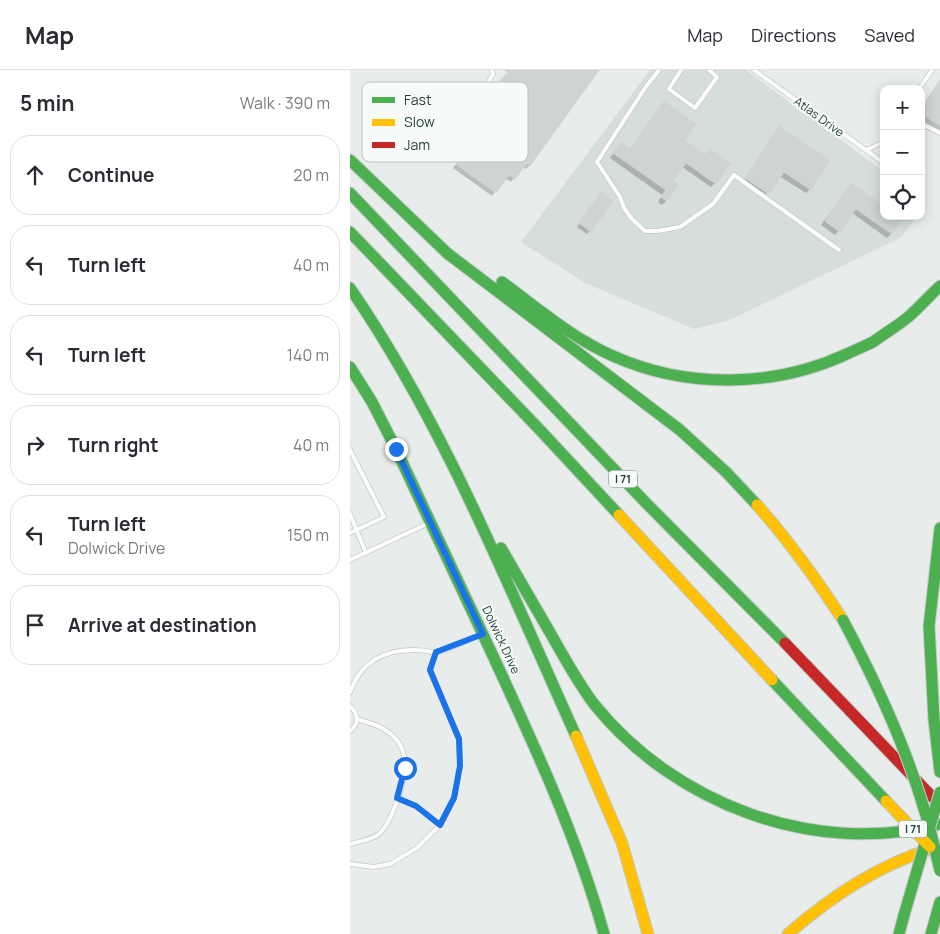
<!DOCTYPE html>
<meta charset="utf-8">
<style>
:root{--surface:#fff;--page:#f2f2f3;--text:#2b2b33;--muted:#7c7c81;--line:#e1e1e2}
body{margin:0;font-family:Manrope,sans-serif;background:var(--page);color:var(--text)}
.controls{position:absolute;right:15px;top:15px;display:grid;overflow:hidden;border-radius:10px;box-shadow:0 2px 12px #0003}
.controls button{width:45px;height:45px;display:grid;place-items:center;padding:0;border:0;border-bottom:1px solid var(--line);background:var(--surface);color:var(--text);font:25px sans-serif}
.stop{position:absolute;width:15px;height:15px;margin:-11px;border:4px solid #1a73e8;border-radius:50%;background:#fff}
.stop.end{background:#1a73e8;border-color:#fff;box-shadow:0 1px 5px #0008}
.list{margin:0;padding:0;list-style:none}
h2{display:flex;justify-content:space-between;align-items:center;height:65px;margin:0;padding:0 20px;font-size:21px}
h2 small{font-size:16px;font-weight:400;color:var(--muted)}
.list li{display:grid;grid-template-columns:32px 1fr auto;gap:15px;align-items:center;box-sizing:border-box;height:80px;margin:0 10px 10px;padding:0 10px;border:1px solid var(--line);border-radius:20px}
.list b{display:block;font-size:19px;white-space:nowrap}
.list p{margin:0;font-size:16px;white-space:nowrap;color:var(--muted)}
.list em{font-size:16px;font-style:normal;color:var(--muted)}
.icon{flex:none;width:28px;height:28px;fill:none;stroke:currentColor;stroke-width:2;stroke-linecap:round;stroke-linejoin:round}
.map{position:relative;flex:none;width:590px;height:864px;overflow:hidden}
header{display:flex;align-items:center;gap:30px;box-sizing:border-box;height:70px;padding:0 25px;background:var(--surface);border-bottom:1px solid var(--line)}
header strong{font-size:24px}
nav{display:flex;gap:28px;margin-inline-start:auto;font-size:18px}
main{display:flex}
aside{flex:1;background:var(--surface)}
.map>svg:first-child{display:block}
.built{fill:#d6dedb}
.shadow{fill:#0003}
.building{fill:#cfd4d2;stroke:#d1d6d4}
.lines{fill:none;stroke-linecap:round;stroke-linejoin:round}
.lane-casing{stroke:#c5cac8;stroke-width:5.5}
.fast-casing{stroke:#c3cbc8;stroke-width:13}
.slow-casing{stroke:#c3cbc8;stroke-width:13}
.jam-casing{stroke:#c3cbc8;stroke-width:13}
.lane{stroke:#fcfcfc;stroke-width:4}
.fast{stroke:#4caf50;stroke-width:11}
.slow{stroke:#ffc107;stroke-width:11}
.jam{stroke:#c62828;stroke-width:11}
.fast-bridge-casing{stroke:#c3ccc9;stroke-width:13;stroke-linecap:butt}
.slow-bridge-casing{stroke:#c3ccc9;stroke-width:13;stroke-linecap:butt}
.fast-bridge{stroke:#4caf50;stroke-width:11}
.slow-bridge{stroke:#ffc107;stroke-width:11}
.route{stroke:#1a73e8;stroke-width:6}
.labels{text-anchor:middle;stroke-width:4;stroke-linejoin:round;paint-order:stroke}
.shield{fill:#f7fbf9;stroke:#637a73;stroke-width:1}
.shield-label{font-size:11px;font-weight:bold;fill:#24423a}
.street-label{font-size:12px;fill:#24423a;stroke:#f7fbf9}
.key{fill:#f7fbf9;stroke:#b8c4c0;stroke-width:1}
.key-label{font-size:14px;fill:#24423a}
</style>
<header>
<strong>Map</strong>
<nav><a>Map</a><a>Directions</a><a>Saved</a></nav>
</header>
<main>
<aside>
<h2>5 min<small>Walk · 390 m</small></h2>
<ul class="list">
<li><svg class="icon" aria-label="ahead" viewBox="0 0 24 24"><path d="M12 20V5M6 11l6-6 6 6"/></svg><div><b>Continue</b></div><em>20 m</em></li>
<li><svg class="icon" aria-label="left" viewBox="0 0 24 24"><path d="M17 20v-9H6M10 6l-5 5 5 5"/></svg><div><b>Turn left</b></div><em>40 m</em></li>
<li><svg class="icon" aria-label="left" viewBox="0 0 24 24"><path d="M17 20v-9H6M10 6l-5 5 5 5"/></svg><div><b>Turn left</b></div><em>140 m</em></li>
<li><svg class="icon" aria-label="right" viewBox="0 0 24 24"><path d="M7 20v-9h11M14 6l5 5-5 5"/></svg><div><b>Turn right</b></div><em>40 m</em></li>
<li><svg class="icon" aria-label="left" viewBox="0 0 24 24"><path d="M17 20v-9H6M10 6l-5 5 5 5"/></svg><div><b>Turn left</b><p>Dolwick Drive</p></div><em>150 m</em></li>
<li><svg class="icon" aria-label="arrive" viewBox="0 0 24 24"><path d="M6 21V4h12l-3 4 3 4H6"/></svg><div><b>Arrive at destination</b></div></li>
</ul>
</aside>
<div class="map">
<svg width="590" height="864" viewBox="0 0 590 864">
<rect width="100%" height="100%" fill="#e8edeb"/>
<path class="built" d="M300 0H396L534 102V146H567L552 167 380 250 344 259 235 213 171 172Z"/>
<path class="shadow" d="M155 0H249L180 95 176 99 172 97 161 112 155 108 142 126 103 98 114 84 123 91 137 71 133 68 148 48 140 42 152 24 145 19 158 2Z
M590 10V63L571 51V38Z
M314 33 333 70 355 85 360 80 365 113 361 117 332 97 321 112 316 131 312 135 308 132 312 125 260 88 267 78 280 80Z
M429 58 460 119 456 123 429 106 414 127 392 113Z
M501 114 534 146 542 163 537 168 502 143 485 165 471 155Z
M251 123 240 161 237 164 227 157Z"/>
<path class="building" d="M159 0H249L180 96 177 93 165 109 159 105 146 123 106 94 114 82 124 90 140 67 136 64 151 44 143 38 155 20 148 14Z
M590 10V56L571 43V38Z
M314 31 346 54 335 70 356 85 360 79 381 93 366 114 336 93 323 111 329 115 317 131 311 127 316 120 263 83 271 72 280 79Z
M429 56 480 90 461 120 434 102 419 124 395 108Z
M501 113 534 136V146H549L553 149 542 164 506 139 490 162 475 151Z
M251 122 263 131 241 162 229 153Z"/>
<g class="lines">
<g class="lane-casing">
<path id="lane" d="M309 0 295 18 247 92 270 127 274 138 282 149 295 161H308L330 157 363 134 384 105 489 180
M331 0 319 19 345 38 367 7 359 0
M404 0 534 93
M569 19 582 0
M571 56 574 55 590 63
M118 70 125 38 143 4 142 0
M516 80 534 72
M0 380 34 447 0 463
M0 444 16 483
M0 490 79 453
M0 622C11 591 36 579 67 580 73 580 81 583 87 582 99 580 119 569 131 565
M0 636C9 644 9 654 0 661
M47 728 66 736 90 755
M0 774C9 772 21 770 29 764 41 754 55 712 55 696 55 686 52 675 45 668 35 657 21 653 7 649
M0 794 24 797 40 794 67 778 90 755 104 728 110 696 109 669 80 600 86 582"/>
</g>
<g class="fast-casing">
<path id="fast" d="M0 90 97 183 330 360 376 402 407 435
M0 123 298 435 435 573
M0 162 190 360 269 445
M152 212C187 238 222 268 263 286 337 319 425 318 499 283 507 279 515 276 523 272 534 264 547 256 557 248 569 238 579 226 590 216
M0 218C95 356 157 514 226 666
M0 297 22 332 46 379C79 448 111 517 143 586 185 677 227 767 254 864
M590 458 579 556 584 650 590 702
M151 478C168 507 185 537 202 566 215 589 228 613 244 634 324 734 465 787 590 754
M422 610 536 731
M549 864 554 845
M581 864 590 832"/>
</g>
<g class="slow-casing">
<path id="slow" d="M407 435C439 471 467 510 493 550
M269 445 422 610
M226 666 272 773 298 864
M438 864C482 826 528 795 584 778"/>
</g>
<g class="jam-casing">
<path id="jam" d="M435 573 590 735"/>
</g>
<use href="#lane" class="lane"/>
<use href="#fast" class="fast"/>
<use href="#slow" class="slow"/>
<use href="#jam" class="jam"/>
<g class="fast-bridge-casing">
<path id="fast-bridge" d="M493 550C536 631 571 710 590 801
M554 845 590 722"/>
</g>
<g class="slow-bridge-casing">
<path id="slow-bridge" d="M536 731 580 777"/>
</g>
<use href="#fast-bridge" class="fast-bridge"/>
<use href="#slow-bridge" class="slow-bridge"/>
</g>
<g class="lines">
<path class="route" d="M46 379 133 564 86 582 80 600 109 669 110 696 104 728 90 755 66 736 47 728 55 698"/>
</g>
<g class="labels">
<g class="shield">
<rect x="259" y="400.5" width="28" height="17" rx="4"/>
<rect x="549" y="750.5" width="28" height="17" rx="4"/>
</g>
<g class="shield-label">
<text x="273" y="413">I 71</text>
<text x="563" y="763">I 71</text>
</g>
<g class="street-label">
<text transform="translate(469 47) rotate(36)" y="4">Atlas Drive</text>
<text transform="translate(151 570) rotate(65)" y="4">Dolwick Drive</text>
</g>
</g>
<rect x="12" y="12" width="166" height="80" rx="8" class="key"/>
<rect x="22" y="27" width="23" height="6" fill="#4caf50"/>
<rect x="22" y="49" width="23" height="7" fill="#ffc107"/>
<rect x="22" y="72" width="23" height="6" fill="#c62828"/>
<g class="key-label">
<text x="54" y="35">Fast</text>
<text x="54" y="57">Slow</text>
<text x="54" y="80">Jam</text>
</g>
</svg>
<div class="controls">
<button>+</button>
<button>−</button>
<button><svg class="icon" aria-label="locate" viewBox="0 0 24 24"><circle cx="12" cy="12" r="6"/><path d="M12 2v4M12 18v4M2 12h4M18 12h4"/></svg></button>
</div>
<div class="stop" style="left:55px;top:698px"></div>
<div class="stop end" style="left:46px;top:379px"></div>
</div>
</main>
